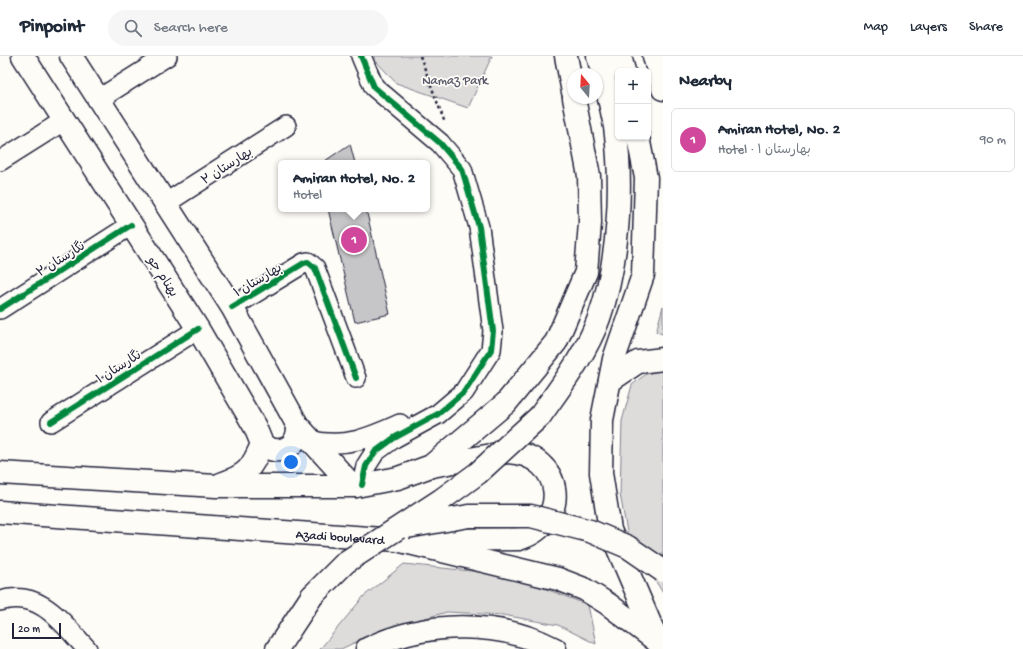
<!DOCTYPE html>
<meta charset="utf-8">
<style>
:root{--surface:#fff;--page:#f6f6f7;--text:#1f2937;--muted:#747a83;--line:#e0e1e3;--accent:#7c3aed}
body{margin:0;font-family:"Gochi Hand","Playpen Sans Arabic",sans-serif;background:var(--page);color:var(--text)}
.controls{position:absolute;right:12px;top:12px;display:grid;overflow:hidden;border-radius:6px;box-shadow:0 1px 3px #0004}
.controls button{width:36px;height:36px;display:grid;place-items:center;padding:0;border:0;border-bottom:1px solid var(--line);background:var(--surface);color:var(--text);font:20px sans-serif}
.compass{position:absolute;left:567px;top:12px;width:36px;height:36px;border-radius:50%;background:var(--surface);box-shadow:0 1px 3px #0004;rotate:342deg}
.scale{position:absolute;left:12px;bottom:10px;width:49px;box-sizing:border-box;padding-left:4px;border:2px solid #22223b;border-top:0;font-size:11px;line-height:14px;white-space:nowrap;color:#22223b;-webkit-text-stroke:3px #fdfcf7;paint-order:stroke}
.you{position:absolute;left:291px;top:406px;width:14px;height:14px;margin:-10px;border:3px solid #fff;border-radius:50%;background:#1a73e8;box-shadow:0 0 0 6px #1a73e833}
.badge{display:grid;place-items:center;width:26px;height:26px;border-radius:50%;background:var(--accent);color:#fff;font-size:13px;font-weight:700}
.pin{position:absolute;translate:-50% -50%;border:2px solid #fff;box-shadow:0 1px 4px #0006}
.popup{position:absolute;left:278px;top:104px;width:152px;height:52px;box-sizing:border-box;display:grid;place-content:center;border-radius:6px;background:var(--surface);filter:drop-shadow(0 1px 3px #0005);font-size:13px;white-space:nowrap;color:var(--muted)}
.popup b{font-size:15px;color:var(--text)}
.popup::after{content:'';position:absolute;left:50%;top:100%;margin-left:-8px;border:8px solid transparent;border-top-color:var(--surface)}
.list{margin:0;padding:0;list-style:none}
h2{display:flex;justify-content:space-between;align-items:center;height:52px;margin:0;padding:0 16px;font-size:17px}
h2 small{font-size:13px;font-weight:400;color:var(--muted)}
.list li{display:grid;grid-template-columns:26px 1fr auto;gap:12px;align-items:center;box-sizing:border-box;height:64px;margin:0 8px 8px;padding:0 8px;border:1px solid var(--line);border-radius:6px}
.list b{display:block;font-size:15px;white-space:nowrap}
.list p{margin:0;font-size:13px;white-space:nowrap;color:var(--muted)}
.list em{font-size:13px;font-style:normal;color:var(--muted)}
.icon{flex:none;width:22px;height:22px;fill:none;stroke:currentColor;stroke-width:2;stroke-linecap:round;stroke-linejoin:round}
.map{position:relative;flex:none;width:663px;height:593px;overflow:hidden}
header{display:flex;align-items:center;gap:24px;box-sizing:border-box;height:56px;padding:0 20px;background:var(--surface);border-bottom:1px solid var(--line)}
header strong{font-size:19px}
nav{display:flex;gap:22px;margin-inline-start:auto;font-size:14px}
.search{width:280px;height:36px;background:var(--page);display:flex;align-items:center;gap:10px;box-sizing:border-box;padding:0 14px;border-radius:22px;color:var(--muted);font-size:15px}
main{display:flex}
aside{flex:1;background:var(--surface)}
.map>svg:first-child{display:block}
.green{fill:#dddcdb;stroke:#807f8b}
.building{fill:#c6c6c8;stroke:#22223b}
.lines{fill:none;stroke-linecap:round;stroke-linejoin:round}
.minor-casing{stroke:#22223b;stroke-width:22}
.major-casing{stroke:#22223b;stroke-width:25}
.highway-casing{stroke:#22223b;stroke-width:25}
.path{stroke:#22223b;stroke-width:2.5;stroke-dasharray:3 3;stroke-linecap:butt}
.minor{stroke:#fdfcf7;stroke-width:19}
.major{stroke:#fdfcf7;stroke-width:22}
.highway{stroke:#fdfcf7;stroke-width:22}
.highway-bridge-casing{stroke:#22223b;stroke-width:25;stroke-linecap:butt}
.highway-bridge{stroke:#fdfcf7;stroke-width:22}
.cycleway-casing{stroke:#fdfcf7;stroke-width:8}
.cycleway{stroke:#00873e;stroke-width:6}
.labels{text-anchor:middle;stroke-width:3.5;stroke-linejoin:round;paint-order:stroke}
.park-label{font-size:13px;fill:#5a5a6b;stroke:#fdfcf7}
.street-label{font-size:13px;fill:#22223b;stroke:#fdfcf7}
</style>
<header>
<strong>Pinpoint</strong>
<div class="search"><svg class="icon" aria-label="search" viewBox="0 0 24 24"><circle cx="10" cy="10" r="6"/><path d="M15 15l6 6"/></svg>Search here</div>
<nav><a>Map</a><a>Layers</a><a>Share</a></nav>
</header>
<main>
<div class="map">
<svg width="663" height="593" viewBox="0 0 663 593">
<rect width="100%" height="100%" fill="#fdfcf7"/>
<filter id="ink" filterUnits="userSpaceOnUse"><feTurbulence type="fractalNoise" baseFrequency=".025" numOctaves="2"/><feDisplacementMap in="SourceGraphic" scale="8" xChannelSelector="R" yChannelSelector="G"/><feConvolveMatrix kernelMatrix="1 2 1 2 8 2 1 2 1" color-interpolation-filters="sRGB"/></filter>
<g filter="url(#ink)">
<path class="green" d="M374 0H492L468 52 396 27 376 5Z
M663 250V278L656 276Z
M663 314V537L628 481 620 438 622 365 632 329 646 318Z
M404 508 509 519 588 549 596 588 558 569 503 559 447 556 381 574 341 593H320L364 540Z"/>
<path class="building" d="M350 88 355 107H322Z
M328 153H366L390 258 355 266Z"/>
<g class="lines">
<g class="minor-casing">
<path id="minor" d="M361 0 374 31 440 87 462 113 479 171 493 275 491 294 464 336 438 358 394 382 375 396 366 410 362 429
M99 43 167 0
M0 105 65 64
M166 147 286 70
M232 251 304 207 308 206 315 212 356 322
M0 253 131 169
M51 366 198 273
M312 385C346 392 369 382 400 368
M0 545C41 533 62 567 87 593"/>
</g>
<g class="major-casing">
<g id="major">
<path d="M23 0 198 273 255 371 262 388C251 414 247 419 221 428"/>
<path d="M71 0 232 251 298 370 349 426 356 430"/>
<path d="M566 0 573 36"/>
<path d="M262 388C279 402 299 391 298 370"/>
<path d="M0 417 216 430H356L398 422 431 410 506 347 556 286 586 216 590 167 589 120 574 42"/>
<path id="s1" d="M0 456 397 484 558 523 584 533 608 548 658 586"/>
<path d="M430 484 519 483C572 466 564 399 508 396L432 410"/>
</g>
</g>
<g class="highway-casing">
<path id="highway" d="M620 0 624 15
M654 0 663 33
M638 81 646 122 643 219 614 303 602 364 601 417 610 474 661 593
M610 325 638 306 663 303
M540 360C562 329 586 298 599 262 619 206 623 130 615 71 611 47 604 23 598 0
M277 593 312 540
M367 593C424 565 498 563 555 593"/>
</g>
<path class="path" d="M420 0 445 67"/>
<use href="#minor" class="minor"/>
<use href="#major" class="major"/>
<use href="#highway" class="highway"/>
<g class="highway-bridge-casing">
<path id="highway-bridge" d="M407 471 469 460H531L590 475 628 491 663 515
M312 540 346 506 441 444 478 417 540 360"/>
</g>
<use href="#highway-bridge" class="highway-bridge"/>
<g class="cycleway-casing">
<path id="cycleway" d="M361 0 374 31 440 87 462 113 479 171 493 275 491 294 464 336 438 358 394 382 375 396 366 410 362 429
M232 251 304 207 308 206 315 212 356 322
M0 253 131 169
M51 366 198 273"/>
</g>
<use href="#cycleway" class="cycleway"/>
</g>
</g>
<g class="labels">
<g class="park-label">
<text x="455" y="28">Namaz Park</text>
</g>
<g class="street-label">
<text transform="translate(226 109) rotate(-33)" y="5">بهارستان ۲</text>
<text transform="translate(60 202) rotate(-32)" y="5">نگارستان ۲</text>
<text transform="translate(164 220) rotate(57)" y="5">بهنام جو</text>
<text transform="translate(257 223) rotate(-31)" y="5">بهارستان ۱</text>
<text transform="translate(118 310) rotate(-32)" y="5">نگارستان ۱</text>
<text dy="5" stroke="none"><textPath href="#s1" startOffset="341">Azadi boulevard</textPath></text>
</g>
</g>
</svg>
<div class="controls">
<button>+</button>
<button>−</button>
</div>
<svg class="compass" viewBox="-18 -18 36 36"><path d="M0-13l5 13h-10z" fill="#e53935"/><path d="M0 13l5-13h-10z" fill="#747a83"/></svg>
<div class="scale">20 m</div>
<div class="you"></div>
<div class="pin badge" style="left:354px;top:184px;background:#d1479c">1</div>
<div class="popup"><b>Amiran Hotel, No. 2</b>Hotel</div>
</div>
<aside>
<h2>Nearby<small></small></h2>
<ul class="list">
<li><span class="badge" style="background:#d1479c">1</span><div><b>Amiran Hotel, No. 2</b><p>Hotel · بهارستان ۱</p></div><em>90 m</em></li>
</ul>
</aside>
</main>
